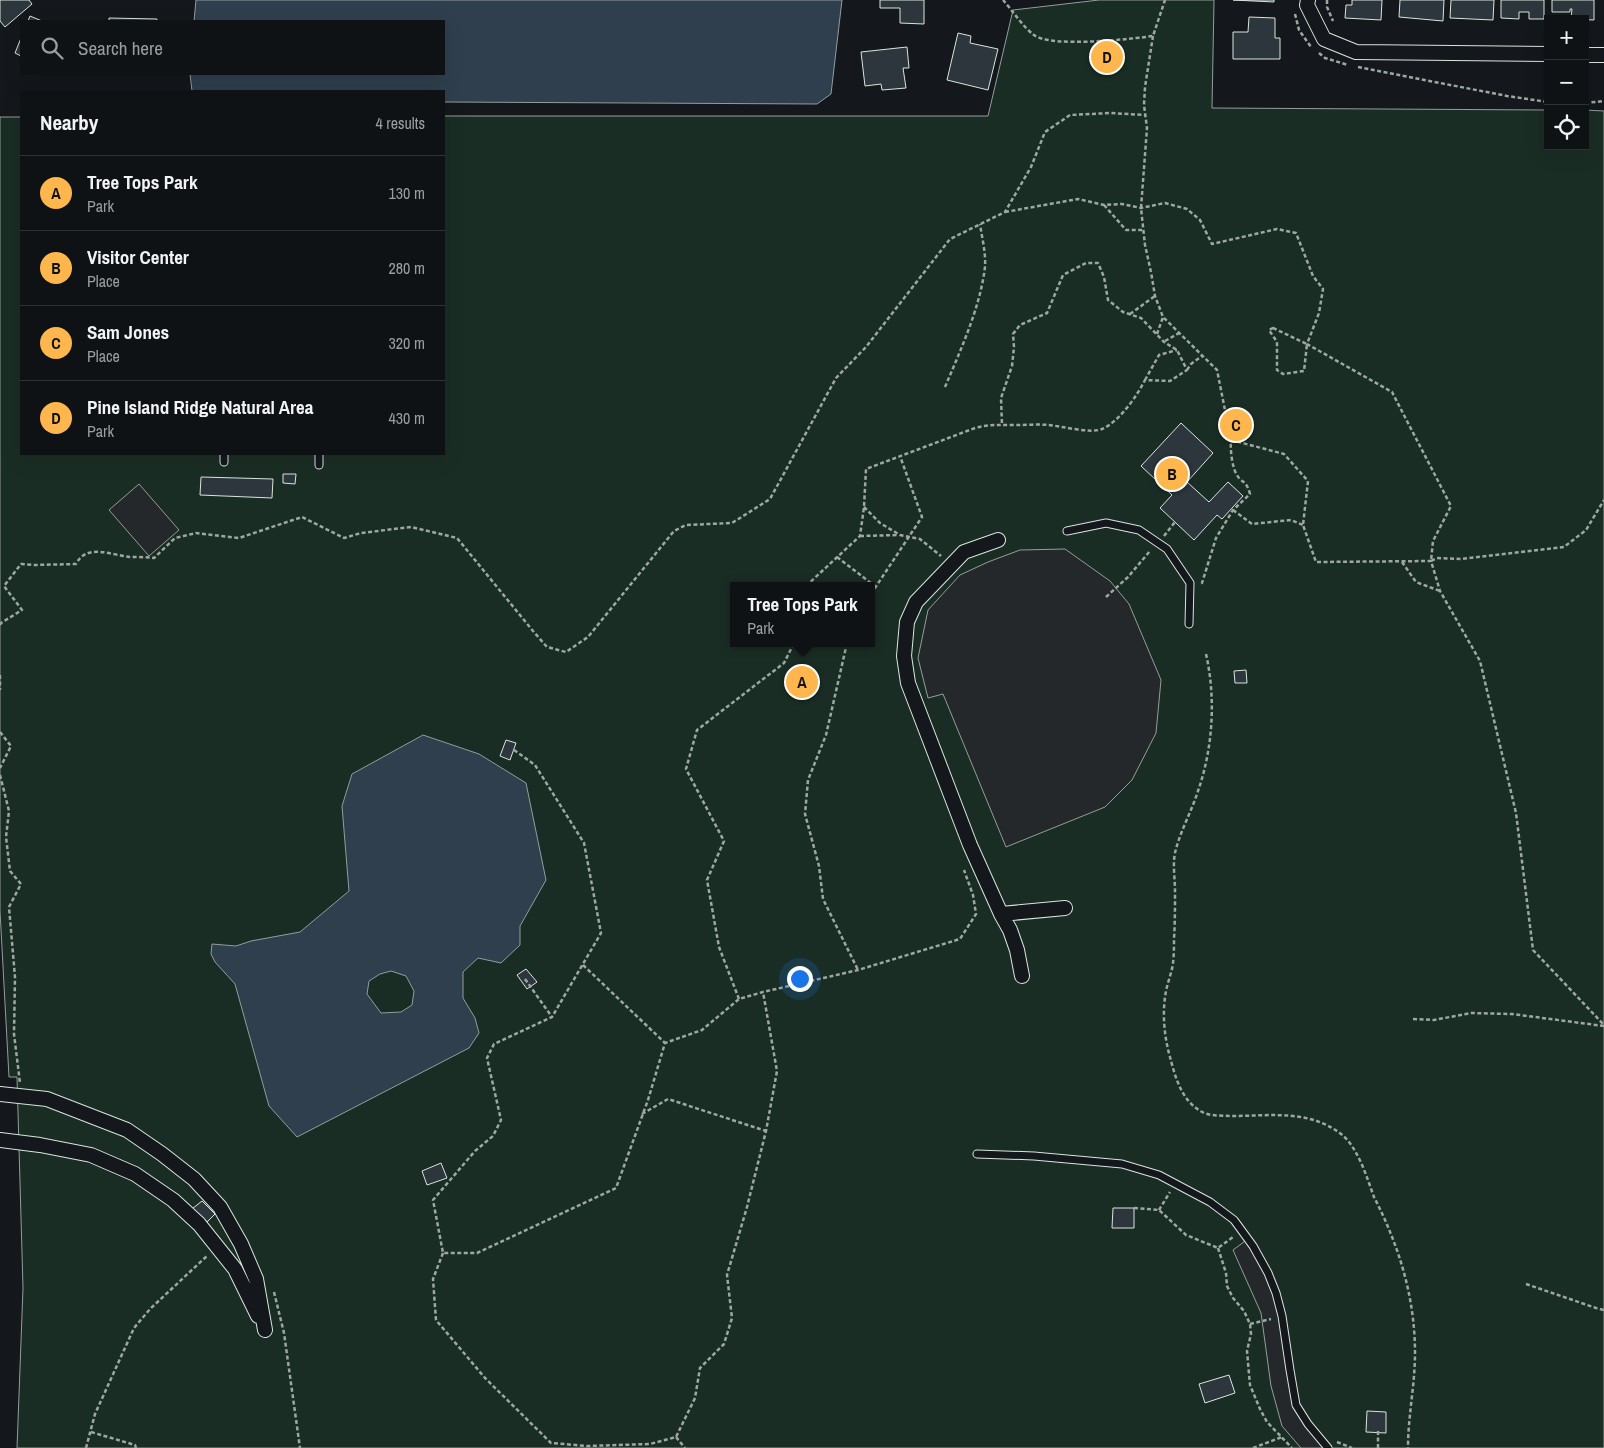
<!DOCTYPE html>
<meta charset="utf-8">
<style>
:root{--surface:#0f1215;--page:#181b1e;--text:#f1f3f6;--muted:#9b9ea0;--line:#2f3234;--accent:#ffb74d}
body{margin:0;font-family:"Archivo Narrow",sans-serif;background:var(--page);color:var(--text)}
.controls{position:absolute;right:15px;top:15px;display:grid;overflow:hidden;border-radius:0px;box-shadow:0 5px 20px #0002}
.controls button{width:45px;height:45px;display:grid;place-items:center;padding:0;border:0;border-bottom:1px solid var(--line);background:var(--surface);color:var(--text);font:25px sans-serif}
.you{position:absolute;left:799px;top:978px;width:18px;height:18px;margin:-12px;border:4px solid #fff;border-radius:50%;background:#1a73e8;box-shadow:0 0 0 8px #1a73e833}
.badge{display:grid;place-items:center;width:32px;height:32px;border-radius:50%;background:var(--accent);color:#111;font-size:16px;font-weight:700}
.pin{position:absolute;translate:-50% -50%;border:2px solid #fff;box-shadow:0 1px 5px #0006}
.popup{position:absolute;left:730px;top:582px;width:145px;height:65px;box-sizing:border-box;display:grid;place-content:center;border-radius:0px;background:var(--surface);filter:drop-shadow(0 1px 4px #0005);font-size:16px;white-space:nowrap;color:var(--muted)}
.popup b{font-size:19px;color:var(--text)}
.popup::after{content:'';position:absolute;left:50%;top:100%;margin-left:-10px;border:10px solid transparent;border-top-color:var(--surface)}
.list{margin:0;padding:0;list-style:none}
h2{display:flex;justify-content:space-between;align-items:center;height:65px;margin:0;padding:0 20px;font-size:21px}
h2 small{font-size:16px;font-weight:400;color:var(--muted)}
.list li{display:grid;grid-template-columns:32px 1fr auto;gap:15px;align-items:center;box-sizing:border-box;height:75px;padding:0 20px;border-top:1px solid var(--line)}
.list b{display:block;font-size:19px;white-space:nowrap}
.list p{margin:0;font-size:16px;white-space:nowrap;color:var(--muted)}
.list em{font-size:16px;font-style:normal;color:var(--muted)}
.icon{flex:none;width:28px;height:28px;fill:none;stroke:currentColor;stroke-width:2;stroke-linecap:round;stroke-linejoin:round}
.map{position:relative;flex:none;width:1604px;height:1448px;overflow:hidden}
.search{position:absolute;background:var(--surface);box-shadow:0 5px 20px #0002;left:20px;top:20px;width:425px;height:55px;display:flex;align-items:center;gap:12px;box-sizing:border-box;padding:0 18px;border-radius:0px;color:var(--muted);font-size:19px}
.panel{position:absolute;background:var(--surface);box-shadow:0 5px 20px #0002;left:20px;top:90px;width:425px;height:365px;border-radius:0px}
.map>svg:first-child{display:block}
.green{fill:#1a2d24;stroke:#939e99;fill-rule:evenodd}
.parking{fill:#24282b;stroke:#939e99}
.water{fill:#2f3f4d;stroke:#939e99;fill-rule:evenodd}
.building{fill:#2c363c;stroke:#d8e6dc}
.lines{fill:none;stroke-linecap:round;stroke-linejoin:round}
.service-casing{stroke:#d8e6dc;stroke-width:9}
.minor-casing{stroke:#d8e6dc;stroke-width:16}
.path{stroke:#9da8a2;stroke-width:2.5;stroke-dasharray:4 2.5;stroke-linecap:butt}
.service{stroke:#14181c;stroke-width:7}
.minor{stroke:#14181c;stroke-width:14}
</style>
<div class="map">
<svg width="1604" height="1448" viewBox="0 0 1604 1448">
<rect width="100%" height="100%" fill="#14181c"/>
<path class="green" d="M1099 0H1214L1212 108 1548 110V146H1585V110L1604 111V1448H17L23 1288 17 1077H9L0 911V117H21V454H444V116H988L1013 10ZM733 586H871V643H733Z"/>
<path class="parking" d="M139 484 179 530 149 556 109 510Z
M1065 549 1110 581 1129 604 1161 680 1156 733 1132 780 1105 807 1006 847 943 694 928 698 918 658 928 610 960 575 988 562 1020 550Z
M1248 1239 1276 1293 1296 1405 1328 1448H1301L1282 1426 1271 1386 1261 1313 1233 1250Z"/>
<path class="water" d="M196 0H842L831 94 817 104 444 102V91H192L190 74H444V21H194Z
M423 735 479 754 526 783 546 880 520 926V945L501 963 478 958 463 972V998L475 1018 479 1033 469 1048 297 1137 269 1106 235 984 215 962 211 954 212 944 236 946 251 941 300 932 349 891 342 806 352 774ZM391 971 406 976 414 991 412 1005 401 1012 381 1013 367 994 369 981 380 974Z"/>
<path class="building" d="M0 0H29L32 4 5 27 0 21Z
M880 0H924V24L900 23V8H880Z
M1233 0H1274V2Z
M1352 0H1382L1381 20 1345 18 1346 5H1352Z
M1400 0H1444L1443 21 1399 17Z
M1451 0H1494L1493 20 1450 18Z
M1501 0H1544V19H1529V12H1519V19L1501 18Z
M1552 0H1594V20L1571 19 1572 9H1570V12H1552Z
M30 16 42 21H28Z
M1249 17 1275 18V38H1280V59H1233V32H1248Z
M109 18 157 19V21H109Z
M958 33 971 36 970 43 998 49 988 90 947 80Z
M21 38V56L15 53Z
M907 47 909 68H903L906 88 882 90 881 84 865 86 861 52Z
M1181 423 1213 453 1187 482 1209 502 1228 482 1243 496 1222 519 1217 515 1194 540 1160 508 1172 495 1141 466Z
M283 474H296L295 484 283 483Z
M201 477 273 479 272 498 200 495Z
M1246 670 1247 683H1235L1234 671Z
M506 740 516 743 510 760 500 756Z
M526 969 537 982 527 989 517 975Z
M441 1163 447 1178 427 1185 422 1171Z
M202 1201 215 1214 206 1223 192 1209Z
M1113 1208H1134V1228H1112Z
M1229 1375 1235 1393 1205 1403 1199 1384Z
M1367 1411 1386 1412V1433L1366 1432Z"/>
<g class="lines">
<g class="service-casing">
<path id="service" d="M224 462V454
M319 465V454
M1067 531 1106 523 1139 530 1167 549 1190 583 1189 624
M977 1154 1034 1156 1122 1164 1159 1175 1210 1202 1234 1220 1253 1246 1268 1273 1276 1293 1282 1316 1290 1370 1296 1405 1308 1424 1328 1448"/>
</g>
<g class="minor-casing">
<path id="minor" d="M1308 0 1307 5 1324 39 1356 52 1548 54
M1585 55H1604
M998 540 964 552 916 602 907 622 904 656 908 683 970 845 1001 914 1010 930 1017 950 1022 976
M1001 914 1065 908
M0 1094 47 1099 127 1130 162 1154 194 1179 220 1207 241 1244 256 1279 265 1330
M0 1140 40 1145 91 1155 135 1174 173 1200 199 1224 235 1269 258 1316"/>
</g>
<path class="path" d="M1003 0C1012 10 1023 27 1034 35 1051 48 1131 39 1153 36L1165 0
M1327 0V7L1333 21
M1295 14 1299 30 1311 47
M1153 36 1145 87 1144 105 1147 128 1141 208 1145 245 1151 272 1155 296 1163 317 1217 370 1231 440C1230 448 1232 468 1237 475 1242 484 1246 479 1250 494L1233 510 1216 538 1202 583 1200 584
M1319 53 1325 58 1348 65
M1358 67 1507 96 1548 102
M1585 103 1604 101
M1104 205 1126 230H1142
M1005 212 1078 199 1104 205 1122 204 1141 208 1165 203 1187 209 1200 220 1212 244 1277 229 1296 233 1313 276 1323 289 1319 313 1307 344 1392 392 1451 506 1433 541 1431 561 1437 558 1461 559 1564 547 1586 530 1604 500
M1130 314 1155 296
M1273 328 1307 344 1304 371 1283 374 1277 370V342L1269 330Z
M1157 334 1163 317
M1165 341 1179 333
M1187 370 1191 364 1202 356
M1145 380 1159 355 1177 350
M945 387C961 349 980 308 985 267 986 253 982 238 980 224
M1231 440 1284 454 1308 481 1303 525 1316 562 1431 561 1440 591 1480 661 1516 813 1533 950 1604 1025
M864 507 880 523 900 535 920 539 941 556
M1233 510 1252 524 1291 520 1303 525
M860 536 899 535
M1164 536 1175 522
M837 557 876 587
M1402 562 1416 582 1440 591
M806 586 860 536 864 507 866 469 975 428C989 424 1002 425 1017 425 1027 425 1038 424 1048 425 1062 426 1090 434 1102 429 1119 422 1137 396 1145 380L1170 381 1187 370 1177 350 1164 342 1141 318 1123 312 1108 300 1104 277 1098 263H1086L1063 275 1047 313 1020 325 1013 334 1014 347 1012 366 1001 398 1002 425
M871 594 922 517 900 456
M1106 597 1128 577 1150 551
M0 625 1 623 22 610 4 586 21 564 34 565 76 564C87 543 111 555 130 557 138 557 146 557 154 558L175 538 196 533 239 538 302 517 344 538 361 533 411 527 457 538 533 631 547 647 566 652 588 637 674 531 686 525 732 523 770 499 836 378 866 347 950 239 1005 212 1031 167 1045 132 1070 115 1110 113 1146 115
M847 643 826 735 808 780 805 814 819 866 823 899 858 970
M1206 654C1216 698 1213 748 1198 791 1192 810 1181 830 1176 849 1172 862 1175 877 1175 891 1175 907 1175 923 1174 939 1174 947 1174 955 1173 963 1172 972 1168 981 1166 991 1162 1012 1164 1036 1170 1057 1175 1076 1181 1099 1199 1110 1208 1117 1220 1115 1231 1116 1269 1116 1309 1109 1341 1134 1358 1147 1367 1178 1374 1197 1379 1207 1384 1217 1388 1227 1405 1267 1415 1309 1415 1353 1415 1385 1408 1416 1408 1448
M0 675V690
M0 732 11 746 0 768
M514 750 535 765 584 843 601 933 552 1017 494 1044 487 1058 501 1120 493 1136 475 1151 433 1200 443 1253H477L616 1188 648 1100 665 1043 702 1030 739 999 763 992 858 970 960 939 976 914 973 895 964 870
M0 775 9 811 6 837 10 871 21 884 9 907 15 977 14 1034 20 1083
M583 965 665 1043
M525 979 552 1017
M739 999 719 947 707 880 724 841 686 769 697 730 784 663 794 643
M1413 1019 1434 1020 1471 1013 1512 1014 1604 1026
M642 1114 668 1099 766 1131
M1134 1208 1159 1210 1186 1235 1218 1248 1233 1237
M1159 1210 1170 1192
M1218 1248 1226 1273 1227 1286 1233 1298 1244 1311 1250 1324 1251 1334 1247 1351 1250 1385 1260 1409 1267 1422 1292 1448
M443 1253 433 1279 436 1320 485 1378 551 1443 587 1446 650 1444 676 1437 695 1398 700 1368 724 1344 732 1318 727 1275 747 1207 766 1131 777 1071 763 992
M1526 1284 1596 1308 1604 1310
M274 1292 284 1333 300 1448
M1250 1324 1271 1319
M1378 1431V1448
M91 1432 135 1445 136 1448
M676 1437 685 1448
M1337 1442 1352 1448
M86 1448 95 1414 134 1328 150 1309 208 1255
M1253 1448 1282 1437"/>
<use href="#service" class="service"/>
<use href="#minor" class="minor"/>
</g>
</svg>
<div class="controls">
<button>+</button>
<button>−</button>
<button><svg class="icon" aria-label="locate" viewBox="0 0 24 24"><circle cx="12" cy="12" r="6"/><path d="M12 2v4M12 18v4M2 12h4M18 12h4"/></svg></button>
</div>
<div class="you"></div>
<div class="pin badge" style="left:802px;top:682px">A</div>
<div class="popup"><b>Tree Tops Park</b>Park</div>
<div class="pin badge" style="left:1172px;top:474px">B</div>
<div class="pin badge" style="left:1236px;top:425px">C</div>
<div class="pin badge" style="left:1107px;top:57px">D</div>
<div class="search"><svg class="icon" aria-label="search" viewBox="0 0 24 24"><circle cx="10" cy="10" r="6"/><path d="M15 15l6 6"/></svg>Search here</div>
<section class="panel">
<h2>Nearby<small>4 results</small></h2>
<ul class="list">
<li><span class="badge">A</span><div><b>Tree Tops Park</b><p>Park</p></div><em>130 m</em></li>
<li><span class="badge">B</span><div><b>Visitor Center</b><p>Place</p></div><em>280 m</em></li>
<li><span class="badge">C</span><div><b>Sam Jones</b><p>Place</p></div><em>320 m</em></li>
<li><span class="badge">D</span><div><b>Pine Island Ridge Natural Area</b><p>Park</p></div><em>430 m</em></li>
</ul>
</section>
</div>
